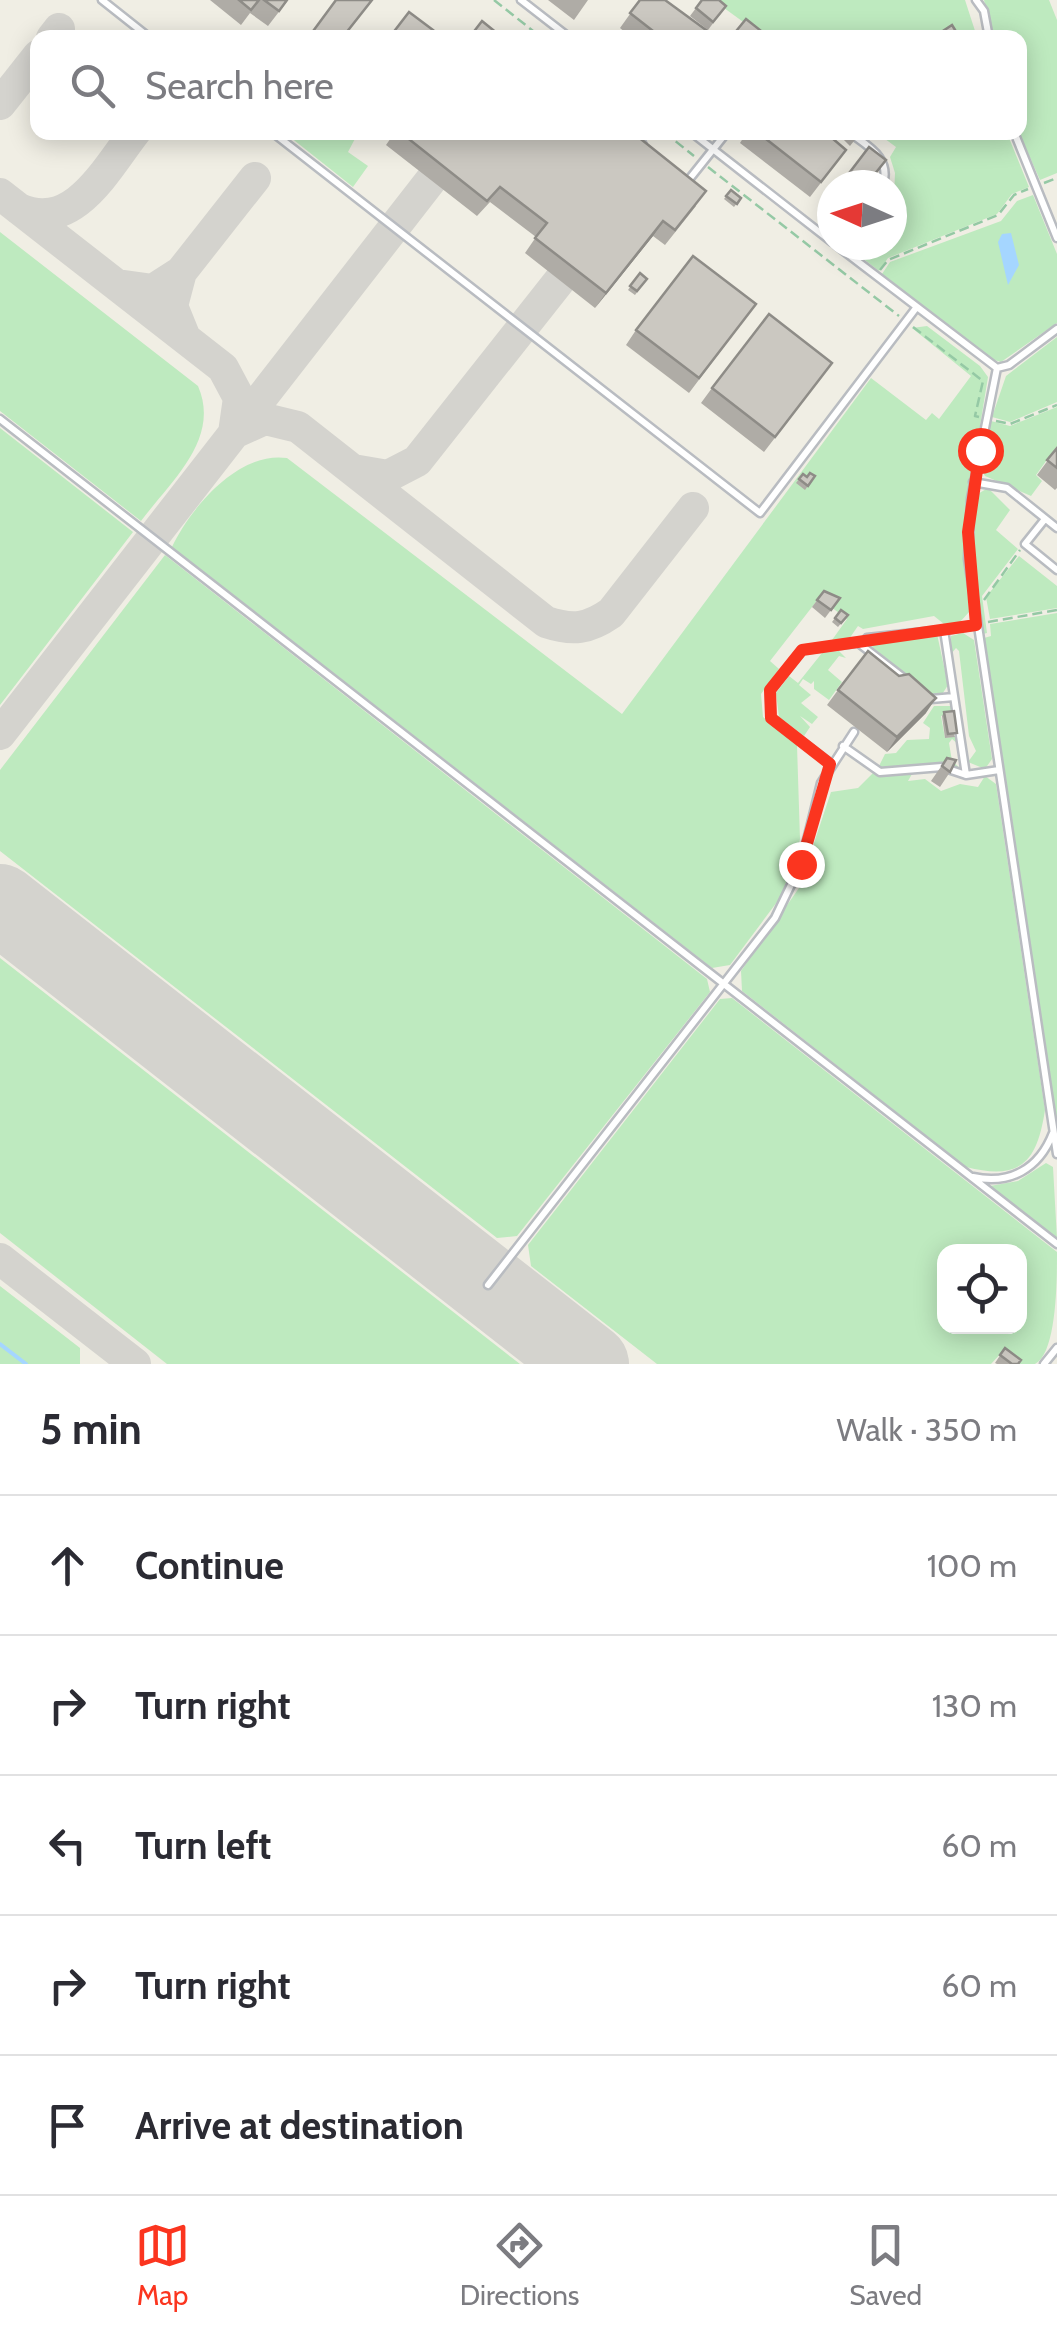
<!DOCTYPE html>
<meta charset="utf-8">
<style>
:root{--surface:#fff;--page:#f2f2f3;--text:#2b2b33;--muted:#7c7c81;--line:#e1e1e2;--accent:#fb351f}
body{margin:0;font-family:Cabin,sans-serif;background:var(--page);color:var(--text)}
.controls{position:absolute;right:30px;bottom:30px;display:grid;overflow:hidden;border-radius:20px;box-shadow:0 5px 25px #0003}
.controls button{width:90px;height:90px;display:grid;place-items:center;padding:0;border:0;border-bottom:2px solid var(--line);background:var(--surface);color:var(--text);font:50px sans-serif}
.compass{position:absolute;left:817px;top:170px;width:90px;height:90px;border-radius:50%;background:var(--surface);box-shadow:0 5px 25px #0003;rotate:273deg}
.stop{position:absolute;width:30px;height:30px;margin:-22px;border:8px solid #fb351f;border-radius:50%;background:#fff}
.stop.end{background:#fb351f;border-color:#fff;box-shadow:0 2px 10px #0008}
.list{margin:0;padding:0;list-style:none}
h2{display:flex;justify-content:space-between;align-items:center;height:130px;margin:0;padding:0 40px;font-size:42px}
h2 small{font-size:32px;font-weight:400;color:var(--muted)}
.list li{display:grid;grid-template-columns:65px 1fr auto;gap:30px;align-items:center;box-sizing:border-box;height:140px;padding:0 40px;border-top:2px solid var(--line)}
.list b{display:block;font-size:38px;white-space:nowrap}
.list em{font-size:32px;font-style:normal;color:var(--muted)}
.icon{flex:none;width:55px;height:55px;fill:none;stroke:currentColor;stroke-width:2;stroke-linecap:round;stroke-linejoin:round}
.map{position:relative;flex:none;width:1057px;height:1364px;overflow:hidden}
.search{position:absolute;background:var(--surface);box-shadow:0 5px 25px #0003;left:30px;right:30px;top:30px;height:110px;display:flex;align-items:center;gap:25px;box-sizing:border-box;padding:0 35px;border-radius:20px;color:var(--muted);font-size:38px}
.sheet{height:830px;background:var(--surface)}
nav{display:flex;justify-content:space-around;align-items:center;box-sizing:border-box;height:140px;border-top:2px solid var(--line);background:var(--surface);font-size:28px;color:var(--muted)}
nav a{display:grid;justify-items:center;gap:5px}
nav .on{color:var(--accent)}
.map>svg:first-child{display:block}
.green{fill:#beeabf;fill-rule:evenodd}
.water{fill:#a5d6ff}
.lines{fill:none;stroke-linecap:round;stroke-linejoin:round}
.stream{stroke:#a5d6ff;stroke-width:4}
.taxiway{stroke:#d4d3ce;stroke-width:32}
.runway{stroke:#d4d3ce;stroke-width:80}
.lane-casing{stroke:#b9bcc1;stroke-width:11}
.path{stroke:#95c9a5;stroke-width:2.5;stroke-dasharray:10 5;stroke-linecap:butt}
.lane{stroke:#fff;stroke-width:6}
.wall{fill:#afaca6}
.shaded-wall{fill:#8e8c87}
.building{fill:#cbc8c1;stroke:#8e8c87;stroke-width:2.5}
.route{stroke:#fb351f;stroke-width:12}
</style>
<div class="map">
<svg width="1057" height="1364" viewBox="0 0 1057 1364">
<rect width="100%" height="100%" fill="#f0eee4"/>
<path class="green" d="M713 0H965L977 37H764Z
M984 0H1049L1057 20V173L1040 180 1019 133 1020 38 993 37Z
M285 133H358L348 152 368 166 353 187Z
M877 133H1007L1029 187 1012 194 997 214 888 258 879 271 852 250V245H892L895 173 890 157 896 147Z
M1033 195 1057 254V323L1001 362 991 359 882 274 890 262 1001 221 1017 201Z
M0 232 198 386C221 439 171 481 141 521L0 411Z
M927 326 980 366 988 377 963 530 969 612 960 622 944 624 934 616 863 629 858 626 849 639 832 640 847 619 819 598 770 661 779 669 761 694 763 717 797 745 800 839 795 859 780 898 730 965 712 968 172 547C191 507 239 451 287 458L622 714 871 378 926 420 932 413 939 419 971 376 912 328Z
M1057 337V402L1010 422 992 417 1006 376Z
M1057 407V446L1036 475 1042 481 1031 496 985 476 981 470 991 421 1010 426Z
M0 428 133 532 0 705Z
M988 488 1010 510 996 530 1018 549 982 596 987 633 983 634 973 549 976 495Z
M165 555 707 979 710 992 517 1236 497 1238 0 851V770Z
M1019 556 1057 586V608L990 619 986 597Z
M1057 613V1122L984 638 991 636 990 624Z
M963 633 974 640 992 759 985 769 968 762 976 751 969 736 959 651 956 648 951 654V636Z
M937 634 948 685 941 696 933 695 872 647 876 640Z
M839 651 846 658 839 656 828 670 842 682 829 700 814 689V681L811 684 803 679 799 685 811 695 801 703 818 717 812 724 800 716 810 727 804 736 779 717 776 693 789 676 798 683 822 653Z
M934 706H952L953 714 941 716 945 738 957 736 958 744 952 739 949 743 952 761 961 769 953 770 944 762 878 768 885 754 896 753 907 740 929 739 930 728 923 723Z
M873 773 912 774 908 781 925 779 941 791 960 784 978 787 985 776 996 784 1045 1110C1037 1162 1021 1181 966 1167L742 991 741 971 799 888 831 792 858 788Z
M0 958 520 1364H167L0 1233Z
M732 998 1057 1252C1057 1279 1057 1353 1035 1364 1029 1364 1017 1364 1011 1364L1004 1350 991 1364H657L531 1266 528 1245 720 999ZM944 1252H1020V1326H944Z
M1046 1163 1053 1167 1057 1239 990 1186 1018 1181Z
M0 1286 80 1348V1364H0Z"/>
<path class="water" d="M1011 233 1019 265 1008 285 998 242 1002 234Z"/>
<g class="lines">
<path class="stream" d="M0 1344 26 1364"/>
<path class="taxiway" d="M52 38 59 29
M0 104 38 56
M0 194 223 368 239 398 234 433
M19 209C74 233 106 169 135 132
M181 272 255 178
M117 285 153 290 181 272 172 306 185 338
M234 433 265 419 298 427 546 622C573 631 588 629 611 613L693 508
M353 470 388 476 417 461 560 280
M0 734 431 180
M0 1259 135 1364"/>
<path class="runway" d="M0 904 589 1364"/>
<g class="lane-casing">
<path id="lane" d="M102 0 150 38
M521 0 570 38
M976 0 984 11 989 38
M272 132 760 513 916 308
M691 132 832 242
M849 132C869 147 891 158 883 185
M1014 132 1057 238
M643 145 639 142 646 132
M687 182 727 132
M836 245 997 368 1009 365 1057 329
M997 368 971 498 968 559 1057 1154
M0 419 1057 1244
M973 482 1007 488 1057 528
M1045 519 1025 544 1057 570
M977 625 944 630 966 775 999 770
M905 679 861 645 867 638 944 630
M931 699 954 697
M843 746 880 772 942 767 966 775
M830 763 771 718 770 691 802 650 863 642
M973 1177C1010 1185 1039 1169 1053 1133
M488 1285 775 918 801 864 821 783 854 732
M1044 1364 1057 1348"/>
</g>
<path class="path" d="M494 0 542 38
M664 132 694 156
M708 167 899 316
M1044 183 1057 178
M880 270 888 260 998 215 1014 195 1028 189
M913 327 983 381 975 416 979 417
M996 421 1010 424 1057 405
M984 600 1020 550
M988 622 1057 610"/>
<use href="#lane" class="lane"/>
</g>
<path class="wall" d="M210 0H288L268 26 250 13 241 25Z
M548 0H588L574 20Z
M640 0 717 38H632L620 28Z
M702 0 726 6 708 30 690 16Z
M746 19 770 38H740L734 34Z
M395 132H632L696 206 665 245 653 236 595 308 525 253 536 237 490 202 477 216 386 145Z
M747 132H825L846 150 810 197 740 143Z
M836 132H861L850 146Z
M731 190 741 198 734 207 724 199Z
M640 273 647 279 635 295 628 290Z
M756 304 689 393 626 345 636 330Z
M821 378 764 452 701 403 712 388Z
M1057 448V488L1055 490 1037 475Z
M803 474 807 477 815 476 805 490 796 483Z
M824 591 840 598 825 618 812 607Z
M841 610 848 615 838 627 832 622Z
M838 690 926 713 887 752 827 705Z
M944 712 955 737 945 738 942 716Z
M947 758 950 772 940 787 931 781Z
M1005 1348 1018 1364H997L995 1363Z"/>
<path class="shaded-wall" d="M663 221 653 236 595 308 606 293Z
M936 698 926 713 887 752 897 737Z"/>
<path class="building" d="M239 0H259L251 10Z
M264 0H287L279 11Z
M336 0H372L342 38H308Z
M640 0H665L717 38H662L630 13Z
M702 0H719L726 6 713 22 696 8Z
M409 12 433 30 427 38H389Z
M746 19 770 38H747L737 30Z
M482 21 503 38H477L472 34Z
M952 25 957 33 947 38 943 31Z
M400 132H632L706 191 675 230 663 221 606 293 535 238 547 223 500 187 487 201Z
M757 132H825L846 150 821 182Z
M869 147 886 160 866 185H840Z
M731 190 741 198 737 204 726 196Z
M693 256 756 304 699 378 636 330Z
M640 273 647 279 637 291 630 286Z
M769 314 832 363 775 437 712 388Z
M1057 448V468L1047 460Z
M810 473 815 476 808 486 799 479 803 474 807 477Z
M824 591 840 598 831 610 817 600Z
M841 610 848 615 841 623 835 618Z
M868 651 899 676 909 674 936 698 897 737 838 690Z
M954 711 957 733 948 734 944 712Z
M947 758 956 760 950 772 942 766Z
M1005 1348 1021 1360 1018 1364H1012L1000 1355Z"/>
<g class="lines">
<path class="route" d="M801 864 830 764 771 718 770 690 802 650 976 625 968 532 980 450"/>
</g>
</svg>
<div class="controls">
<button><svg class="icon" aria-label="locate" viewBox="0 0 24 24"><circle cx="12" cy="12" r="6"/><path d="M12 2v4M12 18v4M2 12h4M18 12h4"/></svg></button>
</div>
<svg class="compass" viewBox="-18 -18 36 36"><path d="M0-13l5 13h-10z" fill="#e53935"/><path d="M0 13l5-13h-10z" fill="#7c7c81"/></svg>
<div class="stop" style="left:980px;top:450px"></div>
<div class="stop end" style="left:801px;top:864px"></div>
<div class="search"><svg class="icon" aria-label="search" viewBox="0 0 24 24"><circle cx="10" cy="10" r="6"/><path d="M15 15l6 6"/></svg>Search here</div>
</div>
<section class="sheet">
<h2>5 min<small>Walk · 350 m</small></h2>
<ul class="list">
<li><svg class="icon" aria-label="ahead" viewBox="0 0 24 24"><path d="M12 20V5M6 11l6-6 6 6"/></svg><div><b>Continue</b></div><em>100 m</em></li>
<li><svg class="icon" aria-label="right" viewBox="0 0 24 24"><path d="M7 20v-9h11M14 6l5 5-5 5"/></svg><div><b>Turn right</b></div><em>130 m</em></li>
<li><svg class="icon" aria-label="left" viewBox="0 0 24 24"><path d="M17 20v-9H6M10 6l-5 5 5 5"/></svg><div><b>Turn left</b></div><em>60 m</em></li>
<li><svg class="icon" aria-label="right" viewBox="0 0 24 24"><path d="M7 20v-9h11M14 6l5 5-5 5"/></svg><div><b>Turn right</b></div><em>60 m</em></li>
<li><svg class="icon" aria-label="arrive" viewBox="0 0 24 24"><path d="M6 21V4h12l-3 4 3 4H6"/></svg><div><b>Arrive at destination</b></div></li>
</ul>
</section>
<nav>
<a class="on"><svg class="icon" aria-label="map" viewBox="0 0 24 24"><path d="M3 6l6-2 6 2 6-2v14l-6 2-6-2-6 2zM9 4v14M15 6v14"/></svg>Map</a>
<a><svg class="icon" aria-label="directions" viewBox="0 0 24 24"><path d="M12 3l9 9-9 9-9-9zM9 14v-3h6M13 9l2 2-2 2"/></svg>Directions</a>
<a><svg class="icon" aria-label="saved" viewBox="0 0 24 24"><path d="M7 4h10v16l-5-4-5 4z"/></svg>Saved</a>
</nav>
